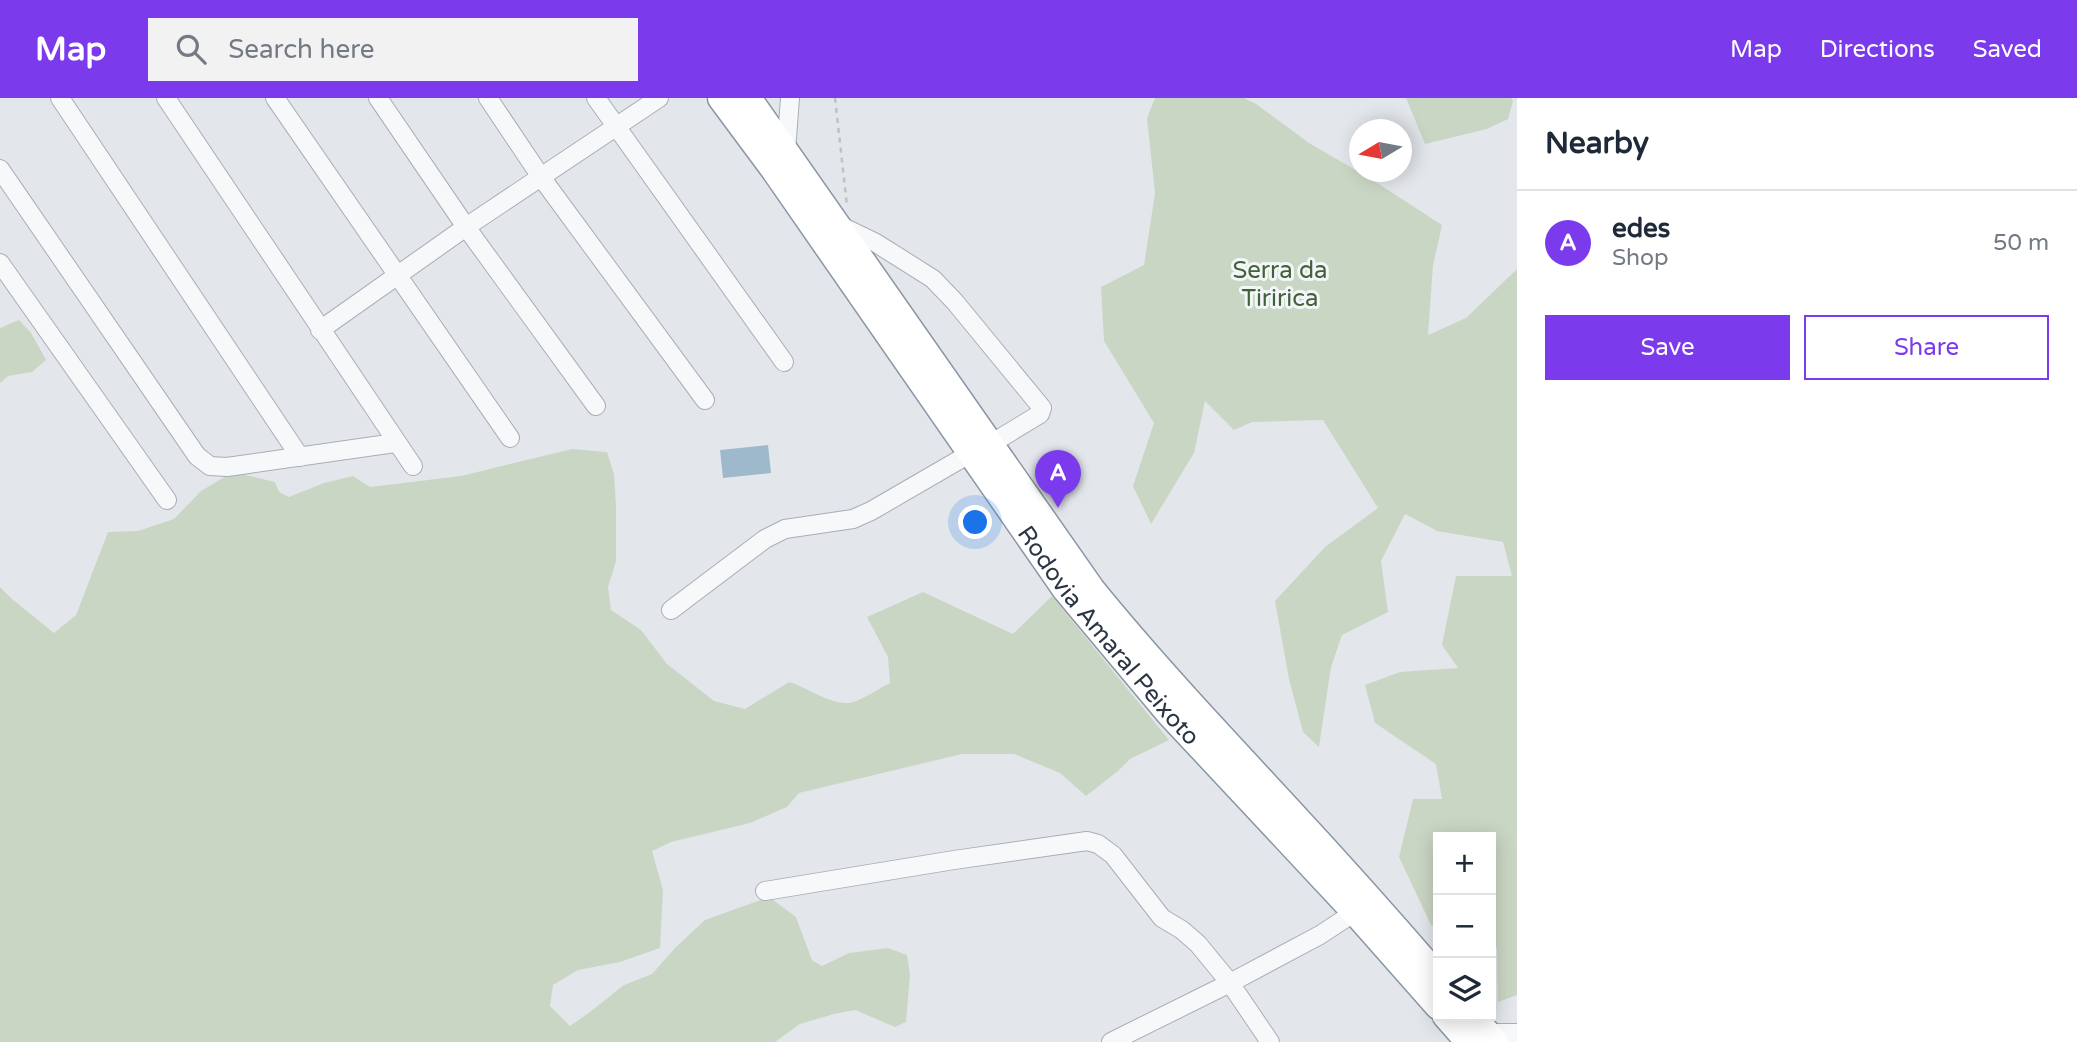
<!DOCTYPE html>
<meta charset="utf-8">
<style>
:root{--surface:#fff;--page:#f2f2f3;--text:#1f2937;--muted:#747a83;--line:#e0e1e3;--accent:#7c3aed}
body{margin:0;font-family:"Varela Round",sans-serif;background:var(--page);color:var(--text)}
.controls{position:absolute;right:21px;bottom:21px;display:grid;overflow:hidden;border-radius:0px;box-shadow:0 4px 18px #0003}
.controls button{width:63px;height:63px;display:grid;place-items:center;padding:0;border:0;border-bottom:2px solid var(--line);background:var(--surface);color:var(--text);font:35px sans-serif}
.compass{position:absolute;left:1349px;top:21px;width:63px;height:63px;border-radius:50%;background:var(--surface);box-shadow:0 4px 18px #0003;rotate:260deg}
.you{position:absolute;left:976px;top:425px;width:24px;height:24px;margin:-18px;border:5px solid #fff;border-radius:50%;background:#1a73e8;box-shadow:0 0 0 10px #1a73e833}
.badge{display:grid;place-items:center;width:46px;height:46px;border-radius:50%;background:var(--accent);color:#fff;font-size:23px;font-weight:700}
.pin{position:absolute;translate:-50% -58px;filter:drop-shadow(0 2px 4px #0008)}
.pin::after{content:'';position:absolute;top:37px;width:24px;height:21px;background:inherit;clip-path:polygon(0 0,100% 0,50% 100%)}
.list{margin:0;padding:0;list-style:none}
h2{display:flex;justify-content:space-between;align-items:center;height:91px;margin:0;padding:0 28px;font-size:30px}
h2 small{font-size:23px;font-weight:400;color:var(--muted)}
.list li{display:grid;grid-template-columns:46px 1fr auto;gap:21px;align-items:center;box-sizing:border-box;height:105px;padding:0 28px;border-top:2px solid var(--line)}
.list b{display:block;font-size:26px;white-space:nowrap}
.list p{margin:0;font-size:23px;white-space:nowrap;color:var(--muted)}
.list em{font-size:23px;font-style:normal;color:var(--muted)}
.actions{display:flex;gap:14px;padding:21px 28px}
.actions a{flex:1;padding:16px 0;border:2px solid var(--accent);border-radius:0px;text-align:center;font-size:24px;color:var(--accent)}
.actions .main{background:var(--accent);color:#fff}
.icon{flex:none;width:38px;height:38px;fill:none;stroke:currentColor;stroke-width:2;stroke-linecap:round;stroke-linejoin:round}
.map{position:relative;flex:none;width:1517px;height:944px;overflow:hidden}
header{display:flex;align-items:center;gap:42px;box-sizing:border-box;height:98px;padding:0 35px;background:var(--accent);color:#fff}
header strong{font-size:33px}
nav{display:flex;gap:38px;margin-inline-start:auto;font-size:24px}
.search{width:490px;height:63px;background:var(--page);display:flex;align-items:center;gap:18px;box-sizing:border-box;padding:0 24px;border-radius:0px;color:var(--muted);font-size:26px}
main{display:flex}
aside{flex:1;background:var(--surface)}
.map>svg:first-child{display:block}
.green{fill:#cad6c4}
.water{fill:#9eb9cc}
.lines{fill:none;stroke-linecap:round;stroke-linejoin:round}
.minor-casing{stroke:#a8aeb7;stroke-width:20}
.highway-casing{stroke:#8a96a3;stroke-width:29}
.path{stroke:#bdc2c7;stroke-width:2.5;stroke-dasharray:5 5;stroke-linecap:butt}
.minor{stroke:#f6f8fa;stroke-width:18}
.highway{stroke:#fff;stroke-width:26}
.labels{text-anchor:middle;stroke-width:6;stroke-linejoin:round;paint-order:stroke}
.park-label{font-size:24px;fill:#436137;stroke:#f3f6f9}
.street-label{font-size:24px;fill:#2a3645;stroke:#f3f6f9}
</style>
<header>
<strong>Map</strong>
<div class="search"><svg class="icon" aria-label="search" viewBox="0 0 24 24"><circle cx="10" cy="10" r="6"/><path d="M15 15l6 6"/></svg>Search here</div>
<nav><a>Map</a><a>Directions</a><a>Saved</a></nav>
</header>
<main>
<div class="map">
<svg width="1517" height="944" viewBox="0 0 1517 944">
<rect width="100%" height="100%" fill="#e3e7ec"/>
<path class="green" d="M1155 0H1244L1256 6 1309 45 1371 81 1442 127 1433 168 1428 237 1466 220 1517 171V897L1498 904 1497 850 1491 847V739H1438V829L1431 827 1399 759 1413 701H1442L1436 666 1375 625 1365 587 1400 574 1458 570 1442 547 1456 478H1512L1503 444 1437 433 1405 416 1381 463 1388 514 1342 537 1331 569 1319 649 1303 634 1289 581 1275 503 1325 449 1378 410 1323 322 1252 324 1234 332 1205 303 1194 355 1151 426 1133 388 1154 325 1104 243 1101 189 1144 167 1155 95 1147 20Z
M1406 0H1511L1513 3 1508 21 1487 31 1425 46Z
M19 222 31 235 46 262 32 274 8 278 0 285V230Z
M572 351 607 354 614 376 616 408V463L608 489 611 512 641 532 667 566 714 603 745 611 789 584C809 590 828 606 849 605 859 604 880 590 890 585L888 559 867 519 923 494 1013 536 1052 498 1169 642 1130 661 1118 673 1086 698 1060 675 1014 656H962L799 695 787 709 750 725 671 744 652 753 663 792 660 850 620 864 578 872 553 887 550 908 570 928 590 914 624 887 652 876 676 849 705 822 769 799 796 819 812 862 822 868 849 855 888 850 907 857 910 877 906 924 895 929 855 912 834 916 800 926 775 944H0V489L12 501 54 535 76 517 108 434 138 433 174 421 201 393 233 374 275 384 279 394 289 399 324 385 353 378 370 389 461 378Z"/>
<path class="water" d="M768 347 771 375 723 380 720 352Z"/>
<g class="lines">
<g class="minor-casing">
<path id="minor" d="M60 0 300 359
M166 0 413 368
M275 0 510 340
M378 0 466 129 596 308
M488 0 541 79 705 302
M596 0 784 264
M786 53 790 0
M0 71 197 358 210 368 227 369 395 345
M837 126 876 145 933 181 955 204 1042 310 1040 316 989 347
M0 165 167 402
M320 232 466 129 659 0
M671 512 765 441 785 431 853 421 871 413 971 355
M765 793 954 762 1087 743 1098 746 1113 757 1162 820 1182 832 1198 846 1230 885 1111 944
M1488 935H1517
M1270 944 1230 885 1320 837 1355 814"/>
</g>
<g class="highway-casing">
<g id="highway">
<path id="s1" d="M721 0 773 70 1066 492 1168 614 1355 814 1438 908"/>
<path d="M748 0 1092 492C1153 567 1219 637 1285 708 1337 764 1388 821 1438 879"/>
<path d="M1446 918 1469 944"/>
<path d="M1472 918 1495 944"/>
</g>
</g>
<path class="path" d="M835 0 847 108"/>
<use href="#minor" class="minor"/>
<use href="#highway" class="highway"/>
</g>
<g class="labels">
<g class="park-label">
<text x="1280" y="180">Serra da<tspan x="1280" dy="28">Tiririca</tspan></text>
</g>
<g class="street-label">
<text dy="8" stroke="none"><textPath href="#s1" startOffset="663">Rodovia Amaral Peixoto</textPath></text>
</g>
</g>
</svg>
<div class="controls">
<button>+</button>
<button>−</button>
<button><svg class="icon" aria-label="layers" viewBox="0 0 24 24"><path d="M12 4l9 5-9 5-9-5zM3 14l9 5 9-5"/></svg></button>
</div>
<svg class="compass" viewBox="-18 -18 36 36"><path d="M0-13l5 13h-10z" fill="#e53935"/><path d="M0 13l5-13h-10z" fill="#747a83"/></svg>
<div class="you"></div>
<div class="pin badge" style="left:1058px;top:410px">A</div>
</div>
<aside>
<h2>Nearby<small></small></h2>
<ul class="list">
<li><span class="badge">A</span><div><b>edes</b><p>Shop</p></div><em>50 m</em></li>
</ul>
<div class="actions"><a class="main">Save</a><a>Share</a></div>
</aside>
</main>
